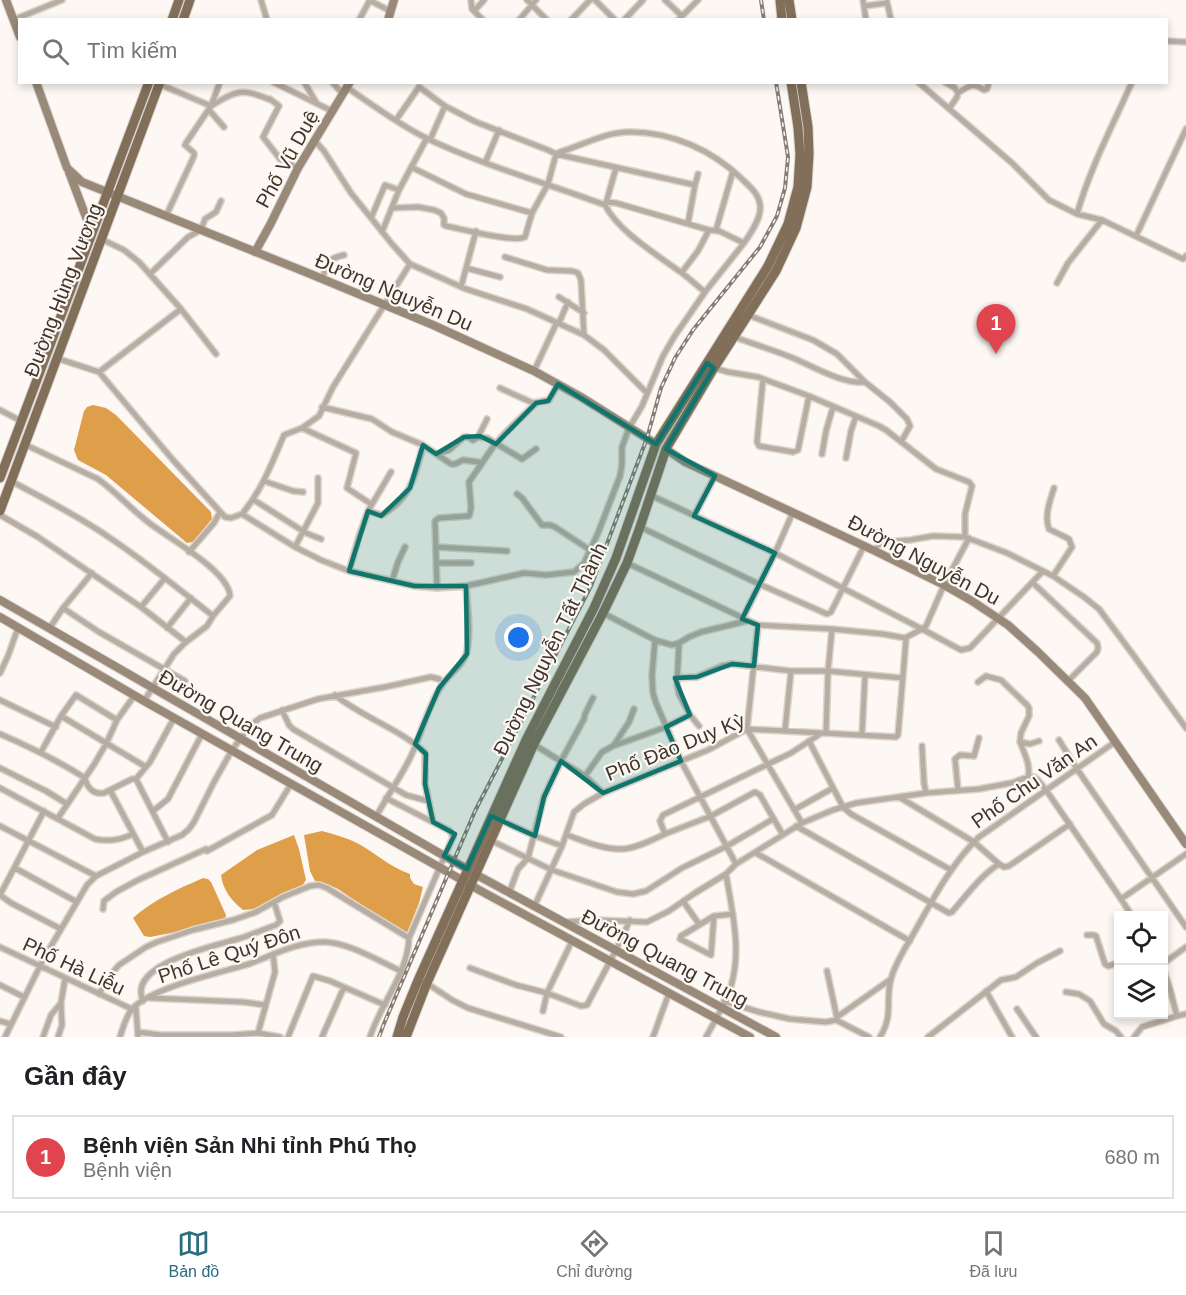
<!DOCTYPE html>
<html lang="vi">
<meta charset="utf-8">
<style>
:root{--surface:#fff;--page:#f2f2f2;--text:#202124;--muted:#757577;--line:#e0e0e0;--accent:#2b6c7f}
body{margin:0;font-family:Helvetica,sans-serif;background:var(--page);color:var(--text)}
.controls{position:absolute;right:18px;bottom:18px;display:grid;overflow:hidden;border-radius:0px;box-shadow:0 3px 9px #0003}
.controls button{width:54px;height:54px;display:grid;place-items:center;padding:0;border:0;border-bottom:2px solid var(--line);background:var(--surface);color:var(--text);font:30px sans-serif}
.you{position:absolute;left:519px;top:638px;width:21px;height:21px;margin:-15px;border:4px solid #fff;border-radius:50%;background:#1a73e8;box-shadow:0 0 0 9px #1a73e833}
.badge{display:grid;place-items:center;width:39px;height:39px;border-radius:50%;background:var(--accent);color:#fff;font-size:20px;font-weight:700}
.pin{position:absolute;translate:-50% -50px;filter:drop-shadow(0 2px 3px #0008)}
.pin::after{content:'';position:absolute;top:32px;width:21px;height:18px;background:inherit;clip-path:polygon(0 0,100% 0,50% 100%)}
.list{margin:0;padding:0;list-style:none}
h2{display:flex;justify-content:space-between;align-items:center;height:78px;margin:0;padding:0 24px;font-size:26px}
h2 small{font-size:20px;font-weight:400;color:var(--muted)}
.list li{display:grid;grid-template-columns:39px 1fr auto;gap:18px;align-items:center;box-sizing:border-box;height:84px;margin:0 12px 12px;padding:0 12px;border:2px solid var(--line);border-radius:0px}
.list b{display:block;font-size:22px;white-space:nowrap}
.list p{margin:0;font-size:20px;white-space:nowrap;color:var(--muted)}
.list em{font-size:20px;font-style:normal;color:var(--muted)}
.icon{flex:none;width:33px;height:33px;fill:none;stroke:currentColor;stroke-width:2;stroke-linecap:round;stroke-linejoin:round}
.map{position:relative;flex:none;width:1186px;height:1037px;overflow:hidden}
.search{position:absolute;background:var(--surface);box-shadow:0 3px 9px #0003;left:18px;right:18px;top:18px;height:66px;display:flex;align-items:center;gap:15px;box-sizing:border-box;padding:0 21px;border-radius:0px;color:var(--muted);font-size:22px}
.sheet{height:174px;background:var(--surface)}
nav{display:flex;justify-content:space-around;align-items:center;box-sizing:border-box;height:84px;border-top:2px solid var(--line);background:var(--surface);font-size:16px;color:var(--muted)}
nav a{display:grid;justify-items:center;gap:3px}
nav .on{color:var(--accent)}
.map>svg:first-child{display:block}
.water{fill:#df9e4a}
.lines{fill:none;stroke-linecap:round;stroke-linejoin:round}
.street-casing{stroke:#dbd5cf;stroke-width:8}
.secondary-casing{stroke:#dbd5cf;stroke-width:10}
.primary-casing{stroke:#dbd5cf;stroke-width:11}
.street{stroke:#b8ada2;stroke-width:5}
.secondary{stroke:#988978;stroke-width:8}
.primary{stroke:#816f5a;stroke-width:9}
.rail-casing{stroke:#867e76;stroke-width:4}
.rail{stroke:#fdf8f3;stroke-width:1.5;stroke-dasharray:4.5;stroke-linecap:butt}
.marked{fill:#0f766e;fill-opacity:0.2;stroke:#0f766e;stroke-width:4.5;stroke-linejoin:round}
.labels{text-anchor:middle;stroke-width:4.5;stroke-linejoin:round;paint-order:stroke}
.street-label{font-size:20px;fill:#3f352b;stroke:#fdf8f3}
</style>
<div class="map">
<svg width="1186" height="1037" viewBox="0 0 1186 1037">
<rect width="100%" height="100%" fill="#fdf8f3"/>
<path class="water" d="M93 405 106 408 116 415 211 512 212 519 193 542 187 543 106 475 78 460 74 450 84 411 87 407Z
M322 831C336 835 352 839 364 847 380 857 391 867 410 874V878L414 884 423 887 419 903 407 933 399 930 338 889 329 885 315 881 310 871 304 835Z
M294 835 299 849 306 880 302 886 262 908 243 910C231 900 223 890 221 875L257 850Z
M203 878 208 879 211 882 226 915 225 919 176 932 150 937 144 936 133 918C153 900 178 889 203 878Z"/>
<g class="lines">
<g class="street-casing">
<path id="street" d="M261 0 267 20
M369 0 390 11
M471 0 472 9 483 20
M527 0 547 20
M595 0 615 20
M665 0 682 16
M863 0 866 20
M887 2 891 20
M864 6 887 3
M474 11 484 0
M13 20 62 0
M359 20 370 0
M519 20 536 0
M571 20 590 0
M624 20 643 0
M678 20 698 0
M1166 41 1186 42
M273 82 332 111
M304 82 316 102
M332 82 343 94
M918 82 1012 163 1049 200 1077 214 1102 220 1183 259 1186 256
M945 82 955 88 958 93 957 97 949 109
M159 84 211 106
M346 87C373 105 399 125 428 139 485 166 546 183 605 205 618 231 656 254 679 271 688 277 696 285 705 292
M958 93C969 86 972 82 984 90L987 89 989 82
M270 99 279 106 263 137 280 159 298 168
M211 106C237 90 242 88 271 100
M209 110 224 127
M396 120 419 87 445 106 476 122 548 150 556 154 695 185 698 174
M314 140 324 151 351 193 392 244 410 264 466 289 527 309 584 335 604 350 647 393
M430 140 445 106
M485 163 499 130
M606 203 616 168
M392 208 418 207 434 210 441 213 444 218V225L446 226C462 229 514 243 525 237L532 213 466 194 411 167
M532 213 548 184 556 154 560 152C583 145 605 132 630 132 672 132 712 150 742 179 750 187 759 194 760 205 762 217 751 233 744 243
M1077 214C1090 168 1113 125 1132 82
M166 216 194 156V153L185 145 186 143 211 106 220 82
M371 218 385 185 399 190
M688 223 695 185
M716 230 733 171
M382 232 399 190 427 138
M1136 236 1186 129
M101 239 124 250 139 262 181 309 216 354
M505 257 547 270 572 271 578 273 581 280 584 335
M466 268 500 277
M682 272 698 251 709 230
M150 274 188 237 201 230 205 219 216 212 221 201
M322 279C328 263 326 259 344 255
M1057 283 1068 263 1102 220
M461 287 476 231
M559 297 584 313
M748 315 813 340 837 354 865 382 890 402 907 419 910 426 901 442
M559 323 568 302
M734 337C754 344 773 350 793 358 812 366 844 385 865 382
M56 358 99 372 173 460 225 517 231 518 242 514 295 547 321 560 349 571 414 586 437 588 466 586 524 573 546 575 574 572 584 563 598 533 620 476 622 464V447L629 428 642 406 663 356 674 337 705 292 744 243 719 231 709 230 616 203 606 202
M714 368 728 372 758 377 809 396 879 426 886 430 936 469 969 482 972 486 965 514V537
M534 371 557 322
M99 372 181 309
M763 379 757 442 759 446 793 452 798 450 809 396
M500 388 533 403 549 400 558 384
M322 407 372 419 392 432 423 445 451 464H455L463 460 479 462
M0 410 21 421
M302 428 356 453 347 488 371 504
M478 437 487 419
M24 444 98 479C116 492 131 509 148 522 168 538 229 571 230 596L213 616 207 626 186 642 174 654 144 701
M436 454 449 450 464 437H468L473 440 478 437 487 438 522 459 536 449
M822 454 826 431 833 407
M846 458 851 431 856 416
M11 481C44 499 79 516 110 538 146 562 179 589 213 616
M264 481 293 491 303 492
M517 494 522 498 542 525H550L555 527 590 550
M650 495 775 553 922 629 926 626 944 585 969 538
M254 500 306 533 321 539
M368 511 382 515C412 497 415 476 423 445
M242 514C262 490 272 463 284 435L302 428 319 416 333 387 410 264
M0 515 38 537 141 607 186 642
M694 516 715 476
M640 527 759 584 827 614 831 612 864 546
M295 547 318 503V478
M436 547 507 551
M875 551 878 545 883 542 910 540 933 536 965 537 1007 553 1053 576 1084 597 1099 609 1134 656 1186 728
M189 552 214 523 220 512
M437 563H471
M627 563 758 625 832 629 883 634 905 638 922 629 961 650 970 648 1043 571
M349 571 359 536 368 511 391 472
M92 573 63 608 99 632 185 681
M1053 576 1072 547 1069 539 1049 529C1044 516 1050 501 1054 488
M392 581 398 562 405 547
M1033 583 1097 643C1098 647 1099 649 1096 653L1068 681
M437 588 435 521 439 518 469 516 470 513 471 507 469 482 493 447 505 433 536 403
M141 607 165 578
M601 612 655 640 672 645 679 643 689 637 701 632 747 621
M743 618 775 553 793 512
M758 625 747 729 802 823
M167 628 191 598
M49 629 63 608
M655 640 652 676 653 693 656 703 681 761 736 864
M0 673 8 656 18 628
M676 678 697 677 722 666 732 664 791 671H828L902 678
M978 682 986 676 1001 680 1027 705 1029 708V716L1021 733 1020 742
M335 695C363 718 399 728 425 753V784L433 822
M0 700 56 727
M282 710 289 725 293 729 406 795 428 801
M690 715 699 726
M61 716 146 767
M785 730 791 671
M826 733 828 671 832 629
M0 734C30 747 57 760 85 778 87 788 94 795 104 793L132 779H136L150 762 174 718
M862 735 865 675
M1059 740 1077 769 1186 927
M809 741 843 807 851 814 951 870
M533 744 585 776 603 793 708 750 747 729 896 737 898 735 906 640 905 638
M614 745 629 722 634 709
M922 746 924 783 926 793
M41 752 61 716 76 695 117 720
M0 768 46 791 67 804
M585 776 602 752 613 746 666 727 690 715 679 694 677 684 679 643
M1028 777C1031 765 1024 753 1020 742L1030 744 1039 741
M136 779 168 842
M0 788 95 839C109 842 121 840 133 834
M110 790 143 852
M958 790 955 759 960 755 974 756 979 738
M899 797 974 842 999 864
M794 810 833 788
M44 811 0 895 11 903 61 929
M153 811 168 799 202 734
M376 817C387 796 401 777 411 756 421 734 427 709 440 688 447 675 464 666 467 651 471 630 467 607 466 586
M58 818 95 763 106 744 117 720 134 696
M500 820 535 836 562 846
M0 826 96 876
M796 826 949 913 952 912C967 895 980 876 999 864L1004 867 1009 866 1070 824
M665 834 711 816 755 792 760 795 783 835
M567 835C584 841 604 850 623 849 637 848 652 840 665 834L660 821 663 815 791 753 820 734
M490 840 552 870 617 892 633 894 646 891 682 868 727 846 773 819
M207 851 272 815 291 784
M756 853 910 941
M15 868 77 902
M509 893 518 869 528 858 544 797 561 761 584 719 585 714 593 698
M1121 899 1132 916
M683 901 699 924
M534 907 562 846 574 812 584 804 603 793
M103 909 104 901 116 892 138 880 206 849
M714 916 711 955 680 939 681 936 714 916 733 914
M566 922 595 920 647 922 669 911 695 893 726 874 736 864 802 823 833 810 856 803 926 793 979 789 1011 783 1028 777H1034L1038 780 1046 790 1121 899 1186 854
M1087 935H1094L1096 936 1105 964 1108 966 1118 963
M0 947 136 1011
M1164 963 1186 947
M470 968 516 985 547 993 581 1006 587 1005 616 950 630 920
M827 971 837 1018
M425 982 452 1000 468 1008 561 1037
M0 985 24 997
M986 991 1012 1037
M1066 992 1079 994 1090 1001 1104 1024 1116 1031 1121 1037
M99 994 108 978 119 965 146 947 157 942 193 930 233 920 256 912 283 897 310 886 319 885 327 888 409 938
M150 998 243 1002 265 1005
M143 1001C126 963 219 945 241 938 253 934 265 929 276 925L280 921 274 902
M724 1001 759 1012 790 1019 826 1022 836 1020 869 1037
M136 1009 138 1037
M1017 1009 1036 1037
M543 1011 547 993 572 941
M1177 1016 1186 1014
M837 1017 891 979
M0 1021 10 1024
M138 1032 161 1035H232L258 1033 280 1037
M258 1033 275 972 273 954
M5 1037 44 958 87 885 96 876 143 852 182 835 189 829 194 822 214 782 232 750 250 726 260 718 318 699 385 687 431 677 439 679
M43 1037 51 1015 61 1003
M58 1037 62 1025 61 1003 65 979
M120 1037C123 1028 126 1015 133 1008 153 987 220 973 249 964 273 955 297 942 324 942 347 942 379 961 401 971
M288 1037 313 976 330 981 385 1005
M322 1037 344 987
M370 1037C380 1005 408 973 409 938L453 837 450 831 386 798
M653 1037 669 993
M706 1037C715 1021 725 1004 731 986 742 950 732 911 726 874
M880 1037C894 1015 885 1000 891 979 895 963 906 947 914 933 933 899 951 864 979 837L1115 742
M928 1037 1001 980 1016 977 1037 963 1060 951
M1134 1037 1142 1027 1177 1016 1170 989 1164 971"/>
</g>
<g class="secondary-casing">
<path id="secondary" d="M6 0 20 37
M388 20 394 0
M36 82 67 168 82 182 308 273 433 325 534 371 581 397 656 444
M69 172 92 233
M255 252 270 225 298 168 350 82
M666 449 685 462 875 551 944 585 972 601 1008 625 1038 652 1085 698 1186 844
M0 600 467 869
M0 617 144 701 462 880
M475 874 776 1037
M470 885 750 1037"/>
</g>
<g class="primary-casing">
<path id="primary" d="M780 0 782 20
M789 0 792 20
M172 20 179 0
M183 20 190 0
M0 478 149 82
M0 511 160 82
M397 1037 403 1017 419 978 526 740 594 608 616 558 656 444 768 266 788 224 798 187 800 154 798 127 791 82
M406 1037 427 983 534 744 603 613 627 563 640 527 666 449 714 368 776 271 796 228 807 187 809 154 808 127 801 82"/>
</g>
<use href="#street" class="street"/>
<use href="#secondary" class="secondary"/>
<use href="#primary" class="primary"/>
<g class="rail-casing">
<path id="rail" d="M761 0 764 20
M379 1037 383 1026 475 811 591 586 647 438 661 388 675 358 693 330 760 247 777 216 785 188 788 157 776 82"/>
</g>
<use href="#rail" class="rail"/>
</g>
<path class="marked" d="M707 363 714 368 666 449 715 476 694 516 775 553 742 619 758 625 754 666 732 664 697 677 675 678 690 715 666 727 681 761 603 793 561 761 544 797 535 836 491 816 467 869 444 856 455 834 433 822 425 784 426 754 415 744 439 688 467 654 466 586H414L349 571 368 511 381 516 410 488 423 445 436 454 464 437 480 436 496 444 536 403 548 401 558 384 656 444Z"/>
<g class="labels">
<g class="street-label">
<text transform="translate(287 159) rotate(-61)" y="7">Phố Vũ Duệ</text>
<text transform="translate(63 290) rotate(-69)" y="7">Đường Hùng Vương</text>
<text transform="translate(394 292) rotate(23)" y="7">Đường Nguyễn Du</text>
<text transform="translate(924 560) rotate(28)" y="7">Đường Nguyễn Du</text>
<text transform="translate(550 649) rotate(-64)" y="7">Đường Nguyễn Tất Thành</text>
<text transform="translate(241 721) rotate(30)" y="7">Đường Quang Trung</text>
<text transform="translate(675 747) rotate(-22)" y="7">Phố Đào Duy Kỳ</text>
<text transform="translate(1034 781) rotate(-35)" y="7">Phố Chu Văn An</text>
<text transform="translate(229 954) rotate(-18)" y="7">Phố Lê Quý Đôn</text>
<text transform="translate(665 958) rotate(28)" y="7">Đường Quang Trung</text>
<text transform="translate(74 966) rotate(25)" y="7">Phố Hà Liễu</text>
</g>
</g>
</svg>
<div class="controls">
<button><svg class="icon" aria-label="locate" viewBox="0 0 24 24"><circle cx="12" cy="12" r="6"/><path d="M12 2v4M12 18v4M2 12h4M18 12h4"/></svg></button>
<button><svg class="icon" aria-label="layers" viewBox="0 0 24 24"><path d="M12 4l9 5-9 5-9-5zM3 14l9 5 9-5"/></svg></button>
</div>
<div class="you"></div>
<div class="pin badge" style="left:996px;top:354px;background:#e0444e">1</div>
<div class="search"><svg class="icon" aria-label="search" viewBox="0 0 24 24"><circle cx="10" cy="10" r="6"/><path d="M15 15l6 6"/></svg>Tìm kiếm</div>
</div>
<section class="sheet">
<h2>Gần đây<small></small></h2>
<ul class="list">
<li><span class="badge" style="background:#e0444e">1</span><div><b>Bệnh viện Sản Nhi tỉnh Phú Thọ</b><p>Bệnh viện</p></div><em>680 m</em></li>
</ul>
</section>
<nav>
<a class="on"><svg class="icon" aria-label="map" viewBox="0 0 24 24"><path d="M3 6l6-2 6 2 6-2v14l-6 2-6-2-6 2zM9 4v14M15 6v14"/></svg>Bản đồ</a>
<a><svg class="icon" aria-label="directions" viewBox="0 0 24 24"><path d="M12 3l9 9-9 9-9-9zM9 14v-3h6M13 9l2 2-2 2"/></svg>Chỉ đường</a>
<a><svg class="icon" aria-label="saved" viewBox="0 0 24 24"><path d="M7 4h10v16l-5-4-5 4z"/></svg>Đã lưu</a>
</nav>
